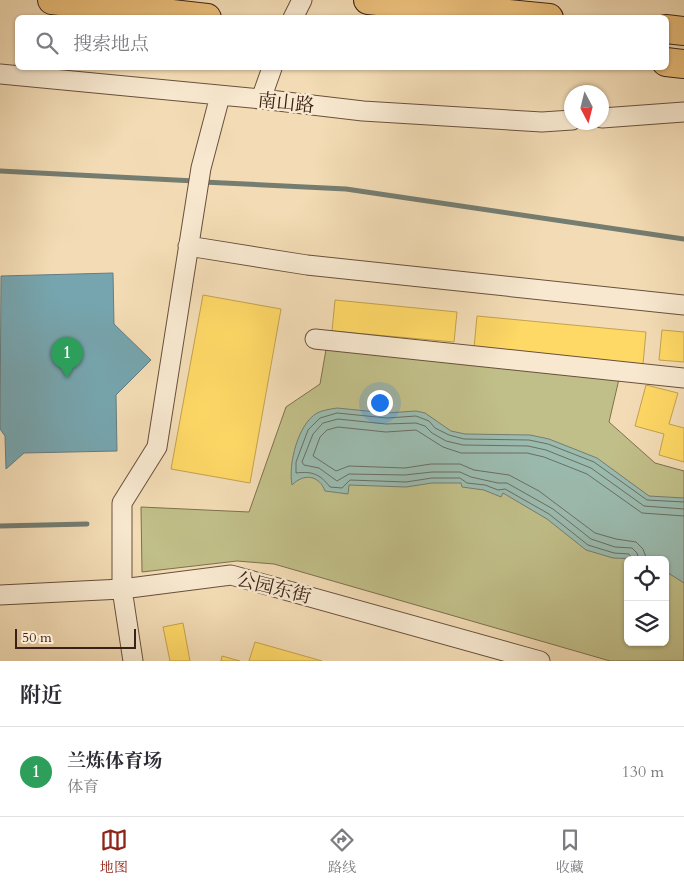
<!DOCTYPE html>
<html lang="zh">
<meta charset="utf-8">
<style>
:root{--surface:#fff;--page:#f2f2f3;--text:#2b2b33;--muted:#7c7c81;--line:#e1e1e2;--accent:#8f2418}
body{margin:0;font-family:Cardo,"Noto Serif SC",serif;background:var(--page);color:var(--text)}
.controls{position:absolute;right:15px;bottom:15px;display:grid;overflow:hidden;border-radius:8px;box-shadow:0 1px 4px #0004}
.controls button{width:45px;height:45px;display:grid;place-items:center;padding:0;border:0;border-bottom:1px solid var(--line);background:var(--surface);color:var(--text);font:25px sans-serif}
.compass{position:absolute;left:564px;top:85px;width:45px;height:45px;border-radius:50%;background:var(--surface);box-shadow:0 1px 4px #0004;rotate:173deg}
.scale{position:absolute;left:15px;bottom:12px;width:121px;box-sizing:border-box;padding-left:5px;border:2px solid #3b2115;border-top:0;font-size:14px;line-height:18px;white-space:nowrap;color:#3b2115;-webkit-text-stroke:4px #f7e8cf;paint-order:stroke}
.you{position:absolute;left:379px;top:402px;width:18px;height:18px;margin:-12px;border:4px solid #fff;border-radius:50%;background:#1a73e8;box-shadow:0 0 0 8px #1a73e833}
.badge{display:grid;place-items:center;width:32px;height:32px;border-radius:50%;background:var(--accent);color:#fff;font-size:16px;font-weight:700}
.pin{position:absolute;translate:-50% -41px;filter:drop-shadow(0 1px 2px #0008)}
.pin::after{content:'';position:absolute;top:26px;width:18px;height:15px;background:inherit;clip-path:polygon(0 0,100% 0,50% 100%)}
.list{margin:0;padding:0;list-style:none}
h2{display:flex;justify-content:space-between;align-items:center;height:65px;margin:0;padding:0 20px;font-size:21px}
h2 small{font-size:16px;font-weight:400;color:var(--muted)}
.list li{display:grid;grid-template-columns:32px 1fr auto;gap:15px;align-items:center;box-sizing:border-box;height:90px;padding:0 20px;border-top:1px solid var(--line)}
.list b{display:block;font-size:19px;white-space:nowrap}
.list p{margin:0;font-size:16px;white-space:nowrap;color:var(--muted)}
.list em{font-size:16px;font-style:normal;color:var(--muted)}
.icon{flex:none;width:28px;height:28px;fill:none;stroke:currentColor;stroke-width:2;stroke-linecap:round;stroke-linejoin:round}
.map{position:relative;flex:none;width:684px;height:661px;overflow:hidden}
.search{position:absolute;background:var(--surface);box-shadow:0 1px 4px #0004;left:15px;right:15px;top:15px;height:55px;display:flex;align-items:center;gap:12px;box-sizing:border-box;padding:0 18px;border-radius:8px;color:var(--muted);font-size:19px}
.sheet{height:155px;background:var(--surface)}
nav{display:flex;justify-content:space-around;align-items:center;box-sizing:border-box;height:70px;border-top:1px solid var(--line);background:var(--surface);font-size:14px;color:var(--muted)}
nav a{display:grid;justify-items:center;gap:2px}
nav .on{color:var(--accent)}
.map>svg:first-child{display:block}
.green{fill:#c1bf89;stroke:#7e704f;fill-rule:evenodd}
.water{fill:#9bbbaf;stroke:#757d71}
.homes{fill:#ffd966;stroke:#c4a24e}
.public{fill:#76a5af;stroke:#647d81}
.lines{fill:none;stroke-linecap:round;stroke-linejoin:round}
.shore{stroke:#6b6e62;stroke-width:1}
.stream{stroke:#757d71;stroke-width:5}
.minor-casing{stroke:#69503d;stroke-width:21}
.highway-casing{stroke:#3b2115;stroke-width:30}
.minor{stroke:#f7e8cf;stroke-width:19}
.highway{stroke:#eabe7a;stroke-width:28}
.labels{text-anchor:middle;stroke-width:5;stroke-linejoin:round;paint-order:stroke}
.street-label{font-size:19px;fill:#3b2115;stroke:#f7e8cf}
</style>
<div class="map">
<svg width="684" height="661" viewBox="0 0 684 661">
<rect width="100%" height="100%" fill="#f3dcb5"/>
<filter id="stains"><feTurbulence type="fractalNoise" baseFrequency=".004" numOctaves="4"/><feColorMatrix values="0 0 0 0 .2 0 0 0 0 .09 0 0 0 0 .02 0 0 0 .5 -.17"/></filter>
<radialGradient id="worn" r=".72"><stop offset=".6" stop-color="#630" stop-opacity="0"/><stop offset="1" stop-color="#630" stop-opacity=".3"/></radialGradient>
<path class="green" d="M327 344 619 379 609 422 655 463 684 471V661H610L274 564 237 561 142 572 141 507 249 512 286 407 320 384ZM628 560H665V642H628Z"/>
<path class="water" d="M337 408 387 413 416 411 425 413 451 431 465 434 530 435 549 439 597 458 649 496 684 498V583L665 571V560L613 558 586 550 547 519 503 493 501 497 484 490 462 487 461 483H432L406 487 349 485 348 494 325 491C319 475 304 473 292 485 288 464 298 424 317 413 323 410 331 409 337 408Z"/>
<path class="homes" d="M203 295 281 309 250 483 171 469Z
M335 300 457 312 454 342 332 331Z
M477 316 646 332 643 364 474 348Z
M662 330 684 332V362L659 360Z
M646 385 678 393 669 424 684 428V462L659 455 664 434 635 426Z
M183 623 190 661H170L163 627Z
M255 642 322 661H249Z
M222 656 240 661H221Z"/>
<path class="public" d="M113 273 114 324 151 360 116 395 117 451 24 453 6 469 5 436 0 429 1 276Z"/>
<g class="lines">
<path class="shore" d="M633 560 629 554 614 553 588 545 549 514 505 489 498 490 485 485 467 483 460 478H432L406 482 350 480 342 488 330 487C320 474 312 471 296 473V462L308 430 320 418 337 413 387 418 416 416 429 421 435 428 449 435 464 439 529 440 548 444 594 462 647 500 684 502
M639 560 637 553 632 548 615 547 591 539 553 509 507 483H498L471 477 460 472H432L405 475 349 474 337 481 319 468 304 465 302 462 313 434 323 423 338 419 386 424 416 423 425 426 432 433 446 441 463 445 528 446 546 450 591 468 644 506 684 509
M647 560 643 549 636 542 616 539 595 533 539 491 509 475 474 470 460 464H431L405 468 349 466 336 471 313 456 320 437 327 430 338 427 386 432 416 430 443 447 461 453H527L544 457 587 474 642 513 684 516"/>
<path class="stream" d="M0 171 195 181
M203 182 346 189 684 239
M0 526 87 524"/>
<g class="minor-casing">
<path id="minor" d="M293 18 302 0
M0 74 261 99 363 111 542 122 572 120
M261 99 272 68
M602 118 684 112
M188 246 307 265 684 305
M315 339 684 378
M0 595 122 589 231 575 540 661
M133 661 122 589V503L157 447 201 168 220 96"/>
</g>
<g class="highway-casing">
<path id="highway" d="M52 0 207 18
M368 0 549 18
M666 29 684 31
M666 62 684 64"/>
</g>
<use href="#minor" class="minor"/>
<use href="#highway" class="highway"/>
</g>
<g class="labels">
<g class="street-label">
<text transform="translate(286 102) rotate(6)" y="7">南山路</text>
<text transform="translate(274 587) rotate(14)" y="7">公园东街</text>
</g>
</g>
<rect width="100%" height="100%" filter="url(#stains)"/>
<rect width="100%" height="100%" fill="url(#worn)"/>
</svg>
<div class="controls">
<button><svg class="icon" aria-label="locate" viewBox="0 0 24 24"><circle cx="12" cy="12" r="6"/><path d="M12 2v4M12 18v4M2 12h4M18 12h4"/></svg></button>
<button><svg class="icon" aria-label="layers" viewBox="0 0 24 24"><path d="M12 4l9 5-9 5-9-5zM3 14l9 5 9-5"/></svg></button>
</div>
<svg class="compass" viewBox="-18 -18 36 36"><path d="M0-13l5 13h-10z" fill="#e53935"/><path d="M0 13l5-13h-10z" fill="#7c7c81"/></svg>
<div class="scale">50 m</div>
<div class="you"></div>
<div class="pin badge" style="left:67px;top:378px;background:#2e9e5b">1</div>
<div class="search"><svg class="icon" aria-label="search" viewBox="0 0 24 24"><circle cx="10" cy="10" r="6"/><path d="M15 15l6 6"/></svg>搜索地点</div>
</div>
<section class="sheet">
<h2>附近<small></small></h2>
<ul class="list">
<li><span class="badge" style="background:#2e9e5b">1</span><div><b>兰炼体育场</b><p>体育</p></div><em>130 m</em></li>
</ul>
</section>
<nav>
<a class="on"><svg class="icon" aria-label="map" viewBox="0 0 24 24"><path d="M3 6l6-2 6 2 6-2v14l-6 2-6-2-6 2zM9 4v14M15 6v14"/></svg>地图</a>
<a><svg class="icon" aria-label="directions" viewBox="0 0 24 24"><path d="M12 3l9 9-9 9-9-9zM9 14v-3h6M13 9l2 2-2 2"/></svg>路线</a>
<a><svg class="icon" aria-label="saved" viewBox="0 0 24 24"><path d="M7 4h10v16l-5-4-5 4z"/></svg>收藏</a>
</nav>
